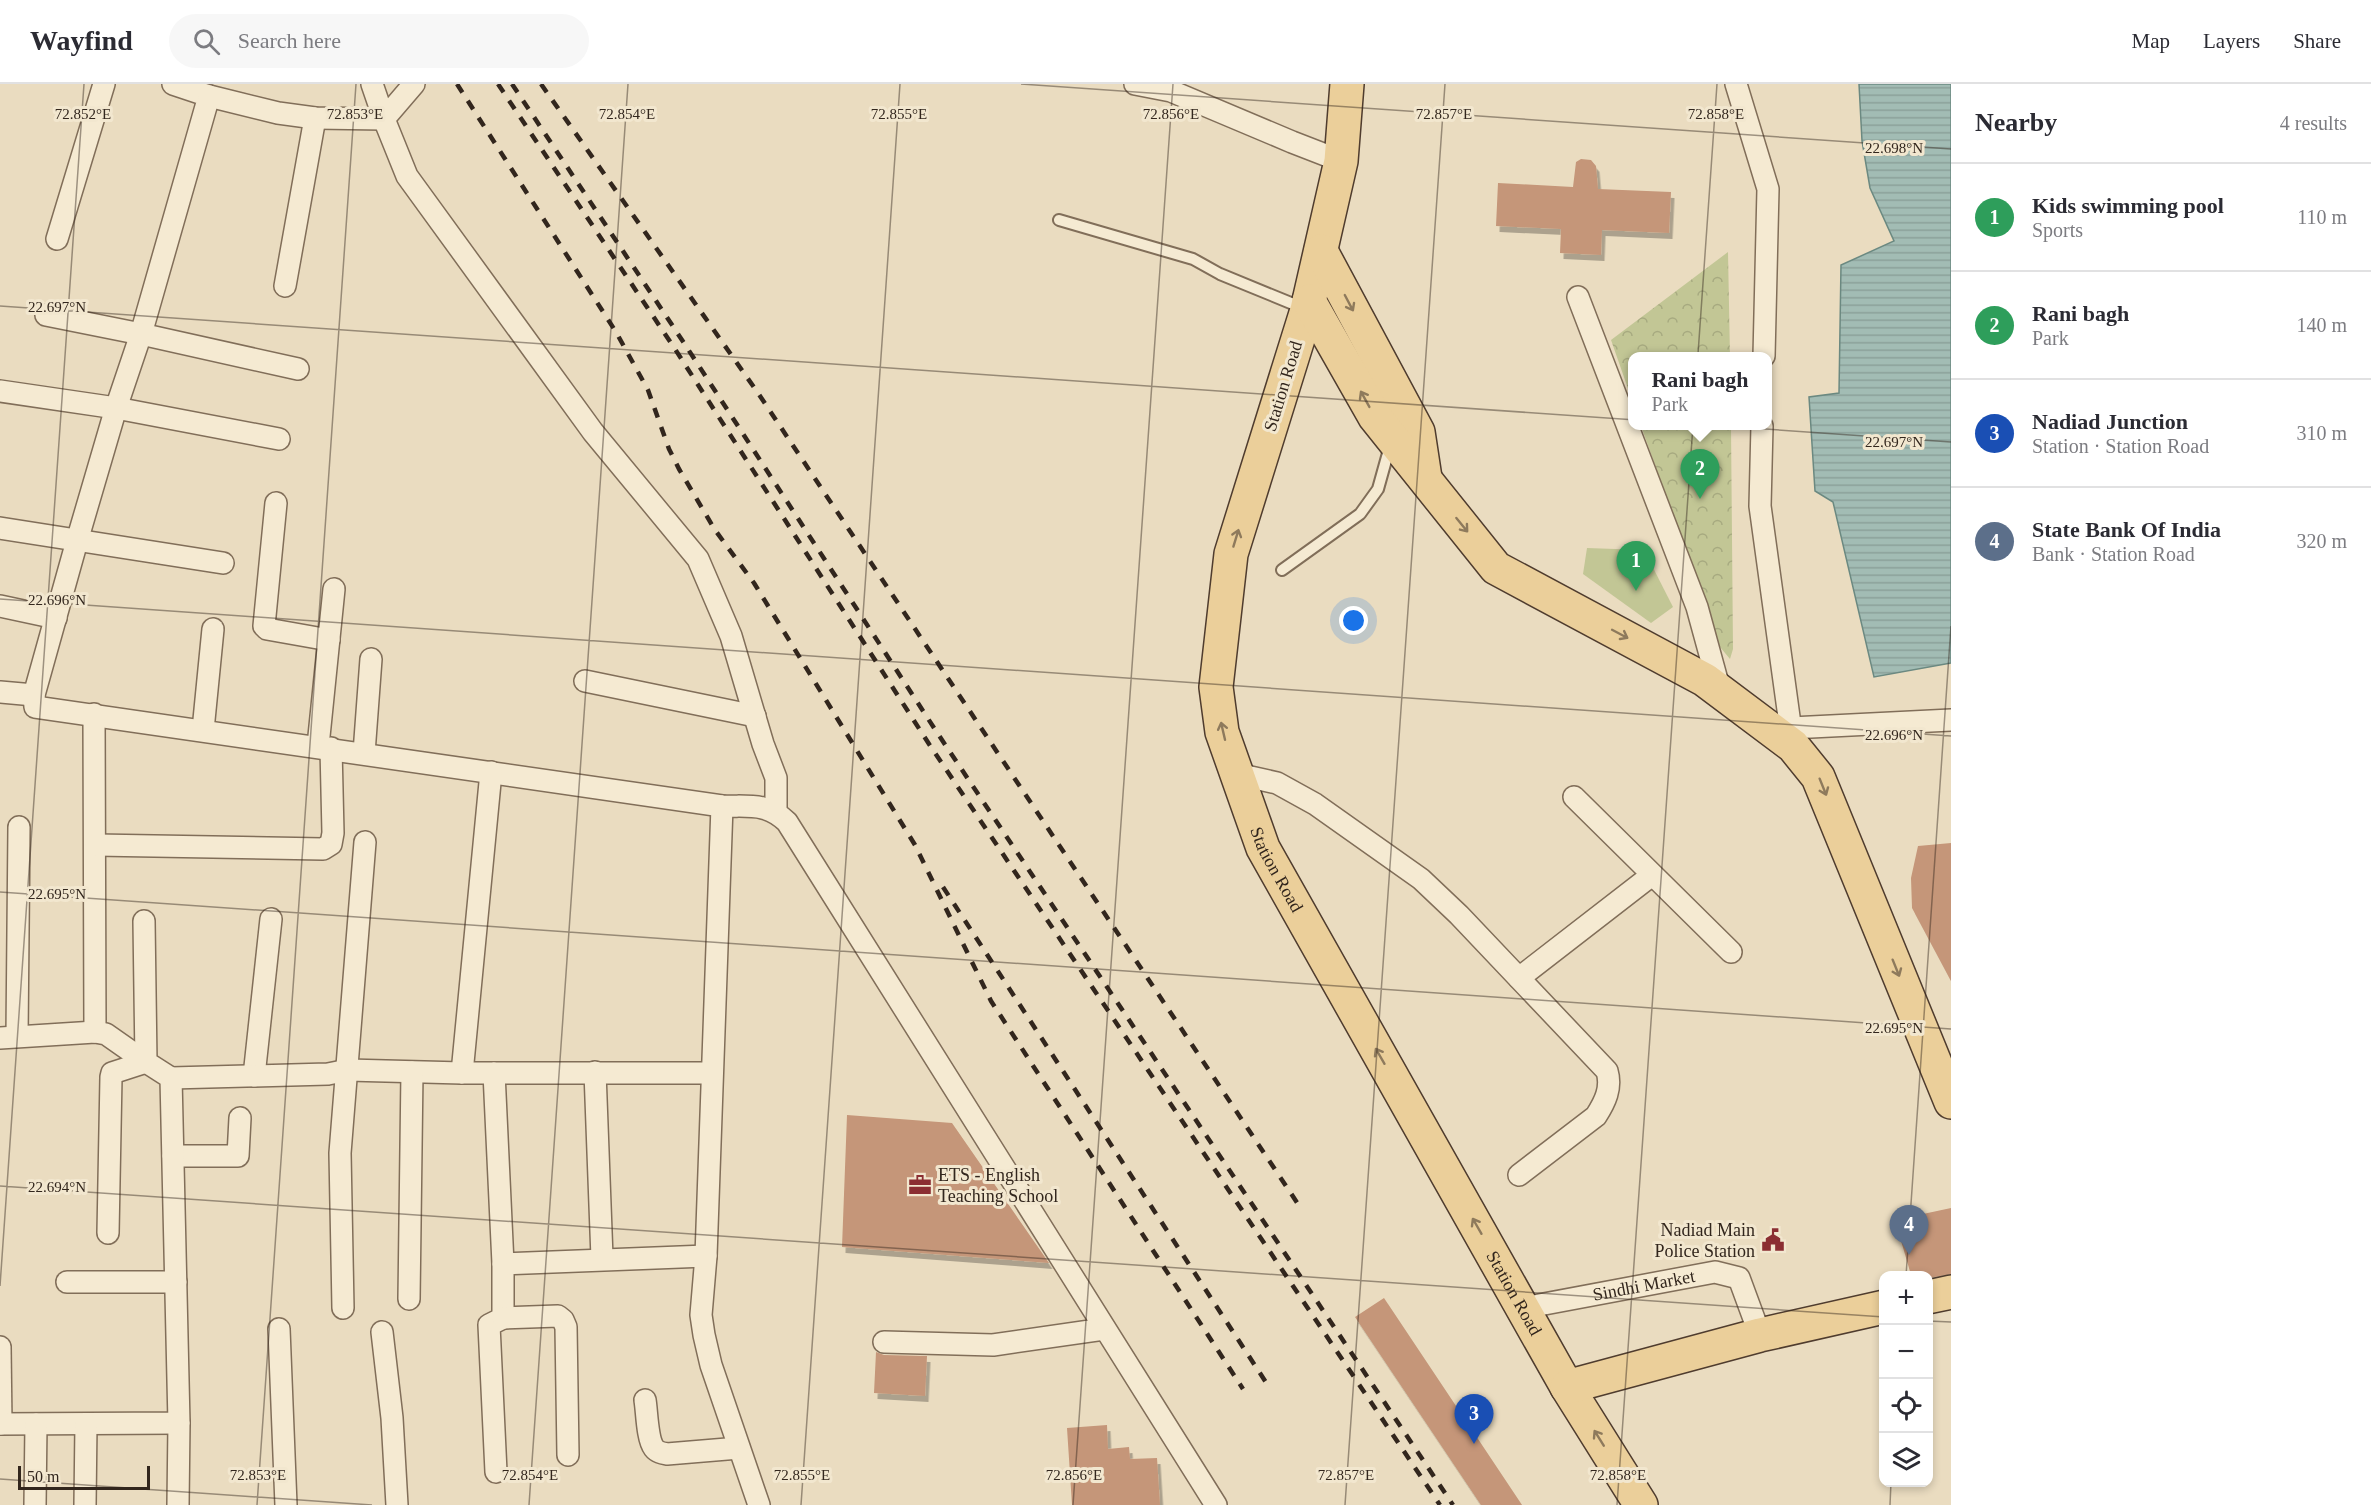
<!DOCTYPE html>
<meta charset="utf-8">
<style>
:root{--surface:#fff;--page:#f7f7f7;--text:#2b2b33;--muted:#7c7c81;--line:#e1e1e2;--accent:#8b2e32}
body{margin:0;font-family:"Times New Roman",serif;background:var(--page);color:var(--text)}
.controls{position:absolute;right:18px;bottom:18px;display:grid;overflow:hidden;border-radius:12px;box-shadow:0 3px 9px #0003}
.controls button{width:54px;height:54px;display:grid;place-items:center;padding:0;border:0;border-bottom:2px solid var(--line);background:var(--surface);color:var(--text);font:30px sans-serif}
.scale{position:absolute;left:18px;bottom:15px;width:132px;box-sizing:border-box;padding-left:6px;border:3px solid #32261d;border-top:0;font-size:16px;line-height:21px;white-space:nowrap;color:#32261d;-webkit-text-stroke:4px #f2e7cf;paint-order:stroke}
.you{position:absolute;left:1354px;top:537px;width:21px;height:21px;margin:-15px;border:4px solid #fff;border-radius:50%;background:#1a73e8;box-shadow:0 0 0 9px #1a73e833}
.badge{display:grid;place-items:center;width:39px;height:39px;border-radius:50%;background:var(--accent);color:#fff;font-size:20px;font-weight:700}
.pin{position:absolute;translate:-50% -50px;filter:drop-shadow(0 2px 3px #0008)}
.pin::after{content:'';position:absolute;top:32px;width:21px;height:18px;background:inherit;clip-path:polygon(0 0,100% 0,50% 100%)}
.popup{position:absolute;left:1628px;top:268px;width:144px;height:78px;box-sizing:border-box;display:grid;place-content:center;border-radius:12px;background:var(--surface);filter:drop-shadow(0 2px 4px #0005);font-size:20px;white-space:nowrap;color:var(--muted)}
.popup b{font-size:22px;color:var(--text)}
.popup::after{content:'';position:absolute;left:50%;top:100%;margin-left:-12px;border:12px solid transparent;border-top-color:var(--surface)}
.list{margin:0;padding:0;list-style:none}
h2{display:flex;justify-content:space-between;align-items:center;height:78px;margin:0;padding:0 24px;font-size:26px}
h2 small{font-size:20px;font-weight:400;color:var(--muted)}
.list li{display:grid;grid-template-columns:39px 1fr auto;gap:18px;align-items:center;box-sizing:border-box;height:108px;padding:0 24px;border-top:2px solid var(--line)}
.list b{display:block;font-size:22px;white-space:nowrap}
.list p{margin:0;font-size:20px;white-space:nowrap;color:var(--muted)}
.list em{font-size:20px;font-style:normal;color:var(--muted)}
.icon{flex:none;width:33px;height:33px;fill:none;stroke:currentColor;stroke-width:2;stroke-linecap:round;stroke-linejoin:round}
.map{position:relative;flex:none;width:1951px;height:1421px;overflow:hidden}
header{display:flex;align-items:center;gap:36px;box-sizing:border-box;height:84px;padding:0 30px;background:var(--surface);border-bottom:2px solid var(--line)}
header strong{font-size:28px}
nav{display:flex;gap:33px;margin-inline-start:auto;font-size:21px}
.search{width:420px;height:54px;background:var(--page);display:flex;align-items:center;gap:15px;box-sizing:border-box;padding:0 21px;border-radius:33px;color:var(--muted);font-size:22px}
main{display:flex}
aside{flex:1;background:var(--surface)}
.map>svg:first-child{display:block}
.forest{fill:url(#forest-crowns)}
.pitch{fill:#c2c695}
.water{fill:url(#water-rules);stroke:#6b8981;stroke-width:1.5}
.building{fill:#c59679;filter:url(#shadow)}
.lines{fill:none;stroke-linecap:round;stroke-linejoin:round}
.lane-casing{stroke:#816e59;stroke-width:14}
.street-casing{stroke:#816e59;stroke-width:24}
.primary-casing{stroke:#4f3c2e;stroke-width:36}
.lane{stroke:#f5ead2;stroke-width:10}
.street{stroke:#f5ead2;stroke-width:21}
.primary{stroke:#ebcf9a;stroke-width:33}
.rail{stroke:#32261d;stroke-width:4.5;stroke-dasharray:10 10;stroke-linecap:butt}
.oneway{stroke:#8e7a5c}
.ticks{fill:none;stroke:#32261d;stroke-width:1.5;stroke-opacity:0.45}
.labels{text-anchor:middle;stroke-width:6;stroke-linejoin:round;paint-order:stroke}
.street-label{font-size:18px;fill:#32261d;stroke:#f2e7cf}
.poi-label{font-size:18px;fill:#32261d;stroke:#f2e7cf;text-anchor:start}
.ticks-label{font-size:15px;text-anchor:middle;fill:#32261d;stroke:#f2e7cf;stroke-width:6;stroke-linejoin:round;paint-order:stroke}
</style>
<header>
<strong>Wayfind</strong>
<div class="search"><svg class="icon" aria-label="search" viewBox="0 0 24 24"><circle cx="10" cy="10" r="6"/><path d="M15 15l6 6"/></svg>Search here</div>
<nav><a>Map</a><a>Layers</a><a>Share</a></nav>
</header>
<main>
<div class="map">
<svg width="1951" height="1421" viewBox="0 0 1951 1421">
<defs>
<pattern id="forest-crowns" width="20" height="18" patternUnits="userSpaceOnUse" patternTransform="scale(1.5)"><rect width="20" height="18" fill="#c2c695"/><path d="M2 6a3 3 0 1 1 6 0M12 15a3 3 0 1 1 6 0" fill="none" stroke="#a7aa80"/></pattern>
<pattern id="water-rules" width="6" height="5" patternUnits="userSpaceOnUse" patternTransform="scale(1.5)"><rect width="6" height="5" fill="#a2bcb4"/><path d="M0 2.5h6" fill="none" stroke="#8ca19a"/></pattern>
<filter id="shadow"><feDropShadow dx="3.5" dy="6" stdDeviation="0" flood-color="#0004"/></filter>
</defs>
<rect width="100%" height="100%" fill="#eadcc0"/>
<path class="forest" d="M1728 168 1730 272H1632V316L1611 256Z
M1641 342H1731L1733 565 1730 575 1720 563Z"/>
<path class="pitch" d="M1587 464 1644 466 1673 523 1651 539 1583 490Z"/>
<path class="water" d="M1859 0H1951V579L1874 593 1833 418 1815 407 1809 313 1839 309 1841 181 1894 157 1870 104 1862 57Z"/>
<path class="building" d="M1581 75 1591 76 1596 82 1598 105 1671 108 1669 149 1602 146 1601 171 1560 169 1561 145 1496 142 1498 99 1573 103 1576 78Z
M1951 759V897L1912 824 1911 794 1918 762Z
M847 1031 952 1039 1049 1179 842 1163Z
M1951 1124V1190L1929 1194V1191H1911L1895 1136Z
M1384 1214 1522 1421H1481L1355 1233Z
M876 1268 884 1271 927 1272 925 1312 874 1309Z
M1107 1341 1108 1365 1129 1363 1130 1375 1157 1374 1160 1421H1072L1067 1344Z"/>
<g class="lines">
<g class="lane-casing">
<path id="lane" d="M1059 136 1193 175 1220 190 1303 224
M1282 486 1360 430 1378 405 1390 362"/>
</g>
<g class="street-casing">
<g id="street">
<path d="M173 0 209 12 141 250 116 324 77 457 34 611 35 623 722 722C749 723 766 718 787 738L1216 1421"/>
<path d="M414 0 384 35 407 92 593 348 698 475 731 552 763 660 776 694V728"/>
<path d="M1135 0 1171 7 1292 58 1341 77"/>
<path d="M1736 0 1768 105 1764 272"/>
<path d="M209 12 278 29 315 34 384 35 372 0"/>
<path d="M57 155 104 0"/>
<path d="M285 202 315 34"/>
<path d="M1578 213 1697 523 1720 607"/>
<path d="M46 231 141 250 298 285"/>
<path d="M0 307 116 324 279 355"/>
<path d="M1762 342 1760 422 1793 662"/>
<path d="M276 419 264 542 267 545 329 556"/>
<path d="M0 444 223 479"/>
<path d="M0 522 56 534"/>
<path d="M585 597 755 632"/>
<path d="M0 608 34 611"/>
<path d="M94 630 95 948"/>
<path d="M1791 644 1951 636"/>
<path d="M203 646 213 545"/>
<path d="M318 662 334 505"/>
<path d="M364 669 371 575"/>
<path d="M1237 690 1277 699 1315 720 1421 795 1459 831 1607 987C1612 1004 1605 1018 1596 1032L1519 1091"/>
<path d="M1574 713 1731 868"/>
<path d="M722 722 706 1172 701 1231 704 1251 711 1281 759 1421"/>
<path d="M96 761 323 765 331 760 333 749 331 664"/>
<path d="M1519 894 1652 791"/>
<path d="M17 952 19 743"/>
<path d="M0 954 95 948 106 950 146 978"/>
<path d="M595 988 602 1174"/>
<path d="M462 989 491 688"/>
<path d="M494 989 503 1180V1234L489 1241 496 1388"/>
<path d="M254 992 271 835"/>
<path d="M171 994 328 990 348 986 462 989H712"/>
<path d="M173 1072H238L240 1034"/>
<path d="M108 1149 111 993 112 989 146 978"/>
<path d="M503 1180 706 1172"/>
<path d="M67 1198H176"/>
<path d="M409 1215 412 988"/>
<path d="M343 1224 340 1069 365 758"/>
<path id="s1" d="M1523 1224 1715 1188 1739 1194 1760 1251"/>
<path d="M503 1234 558 1232 563 1236 566 1243 568 1371"/>
<path d="M279 1245 286 1421"/>
<path d="M382 1248 392 1334 397 1421"/>
<path d="M884 1258 993 1261 1104 1245"/>
<path d="M0 1263 1 1340"/>
<path d="M645 1316C647 1327 647 1355 654 1364 657 1368 662 1369 667 1370L739 1364"/>
<path d="M0 1340 179 1339 171 994 146 978 144 837"/>
<path d="M35 1421 36 1340"/>
<path d="M85 1421 86 1340"/>
<path d="M178 1421 179 1339"/>
</g>
</g>
<g class="primary-casing">
<g id="primary">
<path id="s2" d="M1347 0 1341 77 1307 226 1231 470 1216 603 1222 648 1263 764 1567 1303 1641 1421"/>
<path d="M1321 167 1418 348 1425 394"/>
<path d="M1309 217 1375 333 1496 484 1705 596 1793 662 1818 693 1951 1018"/>
<path d="M1928 1213 1951 1208"/>
<path d="M1567 1303 1760 1251 1884 1223"/>
</g>
</g>
<use href="#lane" class="lane"/>
<use href="#street" class="street"/>
<use href="#primary" class="primary"/>
<path class="rail" d="M457 0 616 248 648 306 669 365 679 385 715 446 754 499 915 761 991 917 1243 1305
M498 0 675 265 929 660 1440 1421
M512 0 684 259 938 650 1453 1421
M541 0 758 309 1300 1123
M943 803 1269 1303"/>
</g>
<defs><path id="oneway-shaft" d="M-6 0H5M1.5-3L5.5 0L1.5 3" fill="none" stroke-width="1.6" stroke-linecap="round" stroke-linejoin="round" transform="scale(1.5)"/></defs>
<g class="oneway">
<use href="#oneway-shaft" transform="translate(1349 219) rotate(62)"/>
<use href="#oneway-shaft" transform="translate(1365 315) rotate(-119)"/>
<use href="#oneway-shaft" transform="translate(1462 441) rotate(51)"/>
<use href="#oneway-shaft" transform="translate(1236 454) rotate(-73)"/>
<use href="#oneway-shaft" transform="translate(1620 550) rotate(28)"/>
<use href="#oneway-shaft" transform="translate(1223 647) rotate(-103)"/>
<use href="#oneway-shaft" transform="translate(1823 703) rotate(68)"/>
<use href="#oneway-shaft" transform="translate(1896 884) rotate(68)"/>
<use href="#oneway-shaft" transform="translate(1380 972) rotate(-120)"/>
<use href="#oneway-shaft" transform="translate(1477 1142) rotate(-120)"/>
<use href="#oneway-shaft" transform="translate(1599 1354) rotate(-122)"/>
</g>
<path class="ticks" d="M1021 0 1951 65M0 222 1951 358M0 515 1951 652M0 808 1951 945M0 1102 1884 1233M1906 1192 1951 542M0 1202 84 0M1928 1237 1951 1238M0 1395 372 1421M257 1421 356 0M529 1421 628 0M801 1421 900 0M1073 1421 1173 0M1345 1421 1445 0M1617 1421 1717 0M1890 1421 1891 1398"/>
<defs>
<g id="office-bare" transform="scale(1.8)"><path d="M-6-3h4V-5.5h4V-3h4V5H-6ZM-1-4.5V-3h2v-1.5ZM-6 0V1H6V0Z" fill="#8b2e32" stroke="#f2e7cf" stroke-width="2.5" paint-order="stroke"/></g>
<g id="civic-bare" transform="scale(1.8)"><path d="M-.6-6.5H3V-4.5H.6V-3L4-1V1h2V6H-6V1h2V-1L-.6-3ZM-1.2 2.5V6h2.4V2.5Z" fill="#8b2e32" stroke="#f2e7cf" stroke-width="2.5" paint-order="stroke"/></g>
</defs>
<g fill-rule="evenodd">
<use href="#office-bare" x="920" y="1101"/>
<use href="#civic-bare" x="1773" y="1156"/>
</g>
<g class="labels">
<g class="street-label">
<text transform="translate(1283 302) rotate(-73)" y="6">Station Road</text>
<text dy="6" stroke="none"><textPath href="#s2" startOffset="813">Station Road</textPath></text>
<text dy="6" stroke="none"><textPath href="#s1" startOffset="123">Sindhi Market</textPath></text>
<text dy="6" stroke="none"><textPath href="#s2" startOffset="1299">Station Road</textPath></text>
</g>
<g class="poi-label">
<text x="938" y="1097">ETS - English<tspan x="938" dy="21">Teaching School</tspan></text>
<text x="1755" y="1152" text-anchor="end">Nadiad Main<tspan x="1755" dy="21">Police Station</tspan></text>
</g>
</g>
<g class="ticks-label">
<text x="83" y="35">72.852°E</text>
<text x="355" y="35">72.853°E</text>
<text x="627" y="35">72.854°E</text>
<text x="899" y="35">72.855°E</text>
<text x="1171" y="35">72.856°E</text>
<text x="1444" y="35">72.857°E</text>
<text x="1716" y="35">72.858°E</text>
<text x="1894" y="69">22.698°N</text>
<text x="57" y="228">22.697°N</text>
<text x="1894" y="363">22.697°N</text>
<text x="57" y="521">22.696°N</text>
<text x="1894" y="656">22.696°N</text>
<text x="57" y="815">22.695°N</text>
<text x="1894" y="949">22.695°N</text>
<text x="57" y="1108">22.694°N</text>
<text x="258" y="1396">72.853°E</text>
<text x="530" y="1396">72.854°E</text>
<text x="802" y="1396">72.855°E</text>
<text x="1074" y="1396">72.856°E</text>
<text x="1346" y="1396">72.857°E</text>
<text x="1618" y="1396">72.858°E</text>
</g>
</svg>
<div class="controls">
<button>+</button>
<button>−</button>
<button><svg class="icon" aria-label="locate" viewBox="0 0 24 24"><circle cx="12" cy="12" r="6"/><path d="M12 2v4M12 18v4M2 12h4M18 12h4"/></svg></button>
<button><svg class="icon" aria-label="layers" viewBox="0 0 24 24"><path d="M12 4l9 5-9 5-9-5zM3 14l9 5 9-5"/></svg></button>
</div>
<div class="scale">50 m</div>
<div class="you"></div>
<div class="pin badge" style="left:1636px;top:507px;background:#2e9e5b">1</div>
<div class="pin badge" style="left:1700px;top:415px;background:#2e9e5b">2</div>
<div class="popup"><b>Rani bagh</b>Park</div>
<div class="pin badge" style="left:1474px;top:1360px;background:#1a4fb4">3</div>
<div class="pin badge" style="left:1909px;top:1171px;background:#5c6f8a">4</div>
</div>
<aside>
<h2>Nearby<small>4 results</small></h2>
<ul class="list">
<li><span class="badge" style="background:#2e9e5b">1</span><div><b>Kids swimming pool</b><p>Sports</p></div><em>110 m</em></li>
<li><span class="badge" style="background:#2e9e5b">2</span><div><b>Rani bagh</b><p>Park</p></div><em>140 m</em></li>
<li><span class="badge" style="background:#1a4fb4">3</span><div><b>Nadiad Junction</b><p>Station · Station Road</p></div><em>310 m</em></li>
<li><span class="badge" style="background:#5c6f8a">4</span><div><b>State Bank Of India</b><p>Bank · Station Road</p></div><em>320 m</em></li>
</ul>
</aside>
</main>
